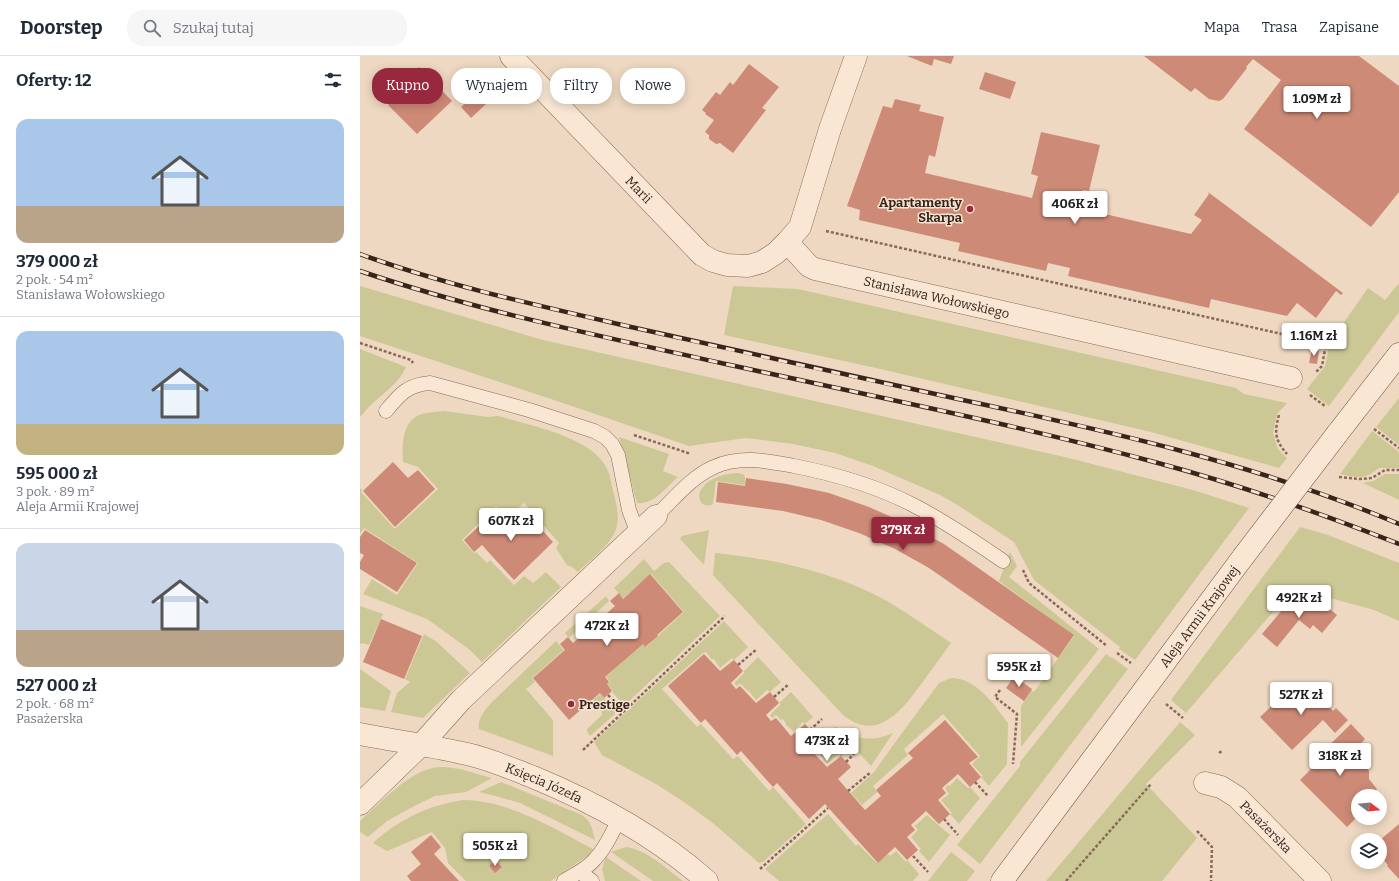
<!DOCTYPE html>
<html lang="pl">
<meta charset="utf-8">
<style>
body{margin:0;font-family:Bitter,serif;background:#f6f6f7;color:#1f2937;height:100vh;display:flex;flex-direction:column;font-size:15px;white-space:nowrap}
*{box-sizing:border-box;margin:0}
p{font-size:13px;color:#747a83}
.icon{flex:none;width:22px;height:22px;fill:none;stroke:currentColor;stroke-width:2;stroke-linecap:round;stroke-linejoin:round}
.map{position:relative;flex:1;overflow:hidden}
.panel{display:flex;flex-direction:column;background:#fff;width:360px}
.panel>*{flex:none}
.banner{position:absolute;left:12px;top:12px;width:380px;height:36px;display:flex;gap:8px}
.needle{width:26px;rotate:106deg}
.buttons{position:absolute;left:991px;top:733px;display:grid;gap:8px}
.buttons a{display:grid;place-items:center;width:36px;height:36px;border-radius:50%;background:#fff;box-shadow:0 2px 10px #0003;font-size:20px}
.price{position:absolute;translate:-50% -34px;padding:0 9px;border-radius:4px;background:#fff;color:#222;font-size:13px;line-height:26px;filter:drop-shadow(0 1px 2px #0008)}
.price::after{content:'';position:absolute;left:50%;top:24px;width:12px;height:9px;margin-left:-6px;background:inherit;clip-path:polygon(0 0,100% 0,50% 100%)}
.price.current{background:#98283e;color:#fff}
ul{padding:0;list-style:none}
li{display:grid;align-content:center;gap:8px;height:212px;padding:0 16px}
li+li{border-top:1px solid #e0e1e3}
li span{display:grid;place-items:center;height:124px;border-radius:12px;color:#555}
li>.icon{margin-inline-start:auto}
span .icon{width:72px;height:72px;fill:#fffc;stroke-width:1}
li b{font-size:17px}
h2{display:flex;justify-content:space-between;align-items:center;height:48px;padding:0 16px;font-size:17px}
.pill{padding:0 14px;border-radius:16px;background:#fff;box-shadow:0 2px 10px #0003;font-size:14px;line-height:36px}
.pill.current{background:#98283e;color:#fff}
header{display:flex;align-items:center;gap:24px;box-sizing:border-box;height:56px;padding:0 20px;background:#fff;border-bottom:1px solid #e0e1e3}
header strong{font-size:19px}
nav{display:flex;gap:22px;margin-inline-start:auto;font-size:14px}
.search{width:280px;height:36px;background:#f6f6f7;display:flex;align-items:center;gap:10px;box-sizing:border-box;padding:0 14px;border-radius:16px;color:#747a83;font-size:15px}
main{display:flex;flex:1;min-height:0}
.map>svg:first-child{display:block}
.green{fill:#ccc895}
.building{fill:#cd8a76}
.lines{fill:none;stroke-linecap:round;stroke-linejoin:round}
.lane-casing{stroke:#886958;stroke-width:15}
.street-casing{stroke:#886958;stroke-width:23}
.secondary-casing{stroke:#6a4a3c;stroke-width:23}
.path{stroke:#886958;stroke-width:2.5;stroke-dasharray:3 2;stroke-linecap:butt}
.lane{stroke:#f9e7d4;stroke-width:14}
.street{stroke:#f9e7d4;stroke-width:22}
.secondary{stroke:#f9e7d4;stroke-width:22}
.rail-casing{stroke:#37251d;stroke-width:4.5}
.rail{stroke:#f6e4d1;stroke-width:3;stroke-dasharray:9;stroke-linecap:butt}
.secondary-bridge-casing{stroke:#6a4a3c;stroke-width:23;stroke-linecap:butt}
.secondary-bridge{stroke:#f9e7d4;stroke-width:22}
.poi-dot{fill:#98283e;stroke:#f6e4d1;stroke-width:1.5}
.labels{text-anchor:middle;stroke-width:3;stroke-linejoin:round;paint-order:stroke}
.street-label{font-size:13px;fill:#37251d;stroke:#f6e4d1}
.poi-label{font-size:13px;font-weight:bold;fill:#37251d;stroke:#f6e4d1;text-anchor:end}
</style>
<header>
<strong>Doorstep</strong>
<div class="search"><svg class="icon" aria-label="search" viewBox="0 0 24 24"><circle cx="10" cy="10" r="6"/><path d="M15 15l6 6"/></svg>Szukaj tutaj</div>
<nav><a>Mapa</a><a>Trasa</a><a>Zapisane</a></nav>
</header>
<main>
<section class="panel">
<h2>Oferty: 12<svg class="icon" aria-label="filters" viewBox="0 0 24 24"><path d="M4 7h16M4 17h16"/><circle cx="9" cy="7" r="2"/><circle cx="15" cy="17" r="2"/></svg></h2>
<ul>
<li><span style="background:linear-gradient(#a9c7e8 70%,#b9a48a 0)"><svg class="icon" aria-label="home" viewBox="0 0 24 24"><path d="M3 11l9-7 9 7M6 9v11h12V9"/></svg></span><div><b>379 000 zł</b><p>2 pok. · 54 m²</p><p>Stanisława Wołowskiego</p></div></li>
<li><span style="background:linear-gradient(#a9c7e8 75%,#c2b280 0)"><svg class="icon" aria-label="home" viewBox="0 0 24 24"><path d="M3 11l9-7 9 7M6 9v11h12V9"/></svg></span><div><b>595 000 zł</b><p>3 pok. · 89 m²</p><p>Aleja Armii Krajowej</p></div></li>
<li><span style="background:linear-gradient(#c9d6e8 70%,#b9a48a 0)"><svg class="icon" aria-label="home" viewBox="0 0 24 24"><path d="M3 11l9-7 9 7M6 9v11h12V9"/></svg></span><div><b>527 000 zł</b><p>2 pok. · 68 m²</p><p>Pasażerska</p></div></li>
</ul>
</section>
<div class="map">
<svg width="1039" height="825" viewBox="0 0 1039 825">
<rect width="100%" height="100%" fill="#eed8c1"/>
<path class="green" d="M1039,227V256L969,350L947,333L965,310L970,286L1008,232L1025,244Z
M0,230L183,284L709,402L833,434L889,452L775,604L759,593L760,591L674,524L654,486L599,450L580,439L513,410L475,397L433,388L386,382L329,390L200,346L0,280Z
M373,230L438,233L876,332L884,338L927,347L917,358L913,377L918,393L927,402L919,412L791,376L516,312L364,279Z
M0,293L46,311C39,327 26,335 13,347C8,351 4,357 0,361Z
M1039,342V389L1016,371Z
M84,355L128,361L138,360C169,369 231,381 246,411C250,417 251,427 253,434C256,446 260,461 256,473C252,488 229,505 218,516L212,511L207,509L196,492L199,487L164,447L147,461L136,450L102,484L114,497L116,496L127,507L130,504L154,529L164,520L173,527L186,516L201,531L122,606L110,594L67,563L3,538L12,523L37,539L58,507L4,472L0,478V432L2,434L1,436L34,472H36L78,433L58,411L43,406C42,389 42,364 62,358C69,356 77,356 84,355Z
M1012,375L1039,396V412H1019C1005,424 998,422 980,418Z
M259,381L309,398L303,415L318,421C306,431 294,449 277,447Z
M377,417L383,418L385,421V429L356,425L353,448C342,454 335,441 342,432C350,421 365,418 377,417Z
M1025,418H1039V444L1003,427L1013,425Z
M940,471L968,479L1039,507V565L1014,554L944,535H931L826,657L811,644Z
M349,474L344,509L320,483L322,480Z
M650,496L657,510L649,521L739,593L661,691V650L671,634L674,636L714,580L639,525Z
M355,497C415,503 474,516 527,545C549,558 570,573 591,587C581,601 571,614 562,627C542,654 518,687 483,659L353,519Z
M284,503L294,515L304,507L309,506L360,560L266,648L262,647L252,636L253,635L247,628L250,626L246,621L282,588L286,591L324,556L291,518L263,542L254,532Z
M246,540L249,545L209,582L205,577Z
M0,550L23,558L9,589L3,587L0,588Z
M364,565L388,591L374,604L372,602L360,612L354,603L352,604L346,596L343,597L302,633L337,671L341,668L373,703L378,700L409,735L413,731L446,768L403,806L399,807L354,768L324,746L296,728L242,699L234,686Z
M64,578L77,586L110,617L63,662L31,656L37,637L50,626L45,623Z
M196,585L204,594L172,622L175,626L166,633L193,664V700L119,673C117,662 126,653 132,646Z
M746,598L752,602H753L768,613L620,808L597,789L660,710V706Z
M398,601L421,626L410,636L407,634L396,644L389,635H388L380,627L377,630L374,627L384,617V615Z
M0,613L31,635L25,655L0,651Z
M591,622C617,622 634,649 648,667L647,708L629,730L621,721L623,720L612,708L620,700L583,658L544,693L548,699L513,730L517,736L502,749L491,737L514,716L539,681L579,627Z
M431,636L453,661L445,668L443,666L433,675L426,669V668L423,663L421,664L416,659L412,662L410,659L421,648L419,647Z
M240,638L254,653L255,658L230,680L227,676V673L242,659V656L233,644Z
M820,666L835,679L786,728L837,782L802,825H686Z
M472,668C491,683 511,687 533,677L511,710Z
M463,671L486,696L481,700L479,698L467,708L464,704H465L452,691L448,694L446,691L456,681L455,679Z
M85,711L100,713L132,722L106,736L75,740L58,748L27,765L8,781L0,776V765C18,749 46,719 69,713C74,711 80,711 85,711Z
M597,722L608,732L610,731L620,742L599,768L590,758L592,757L581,744L589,738L585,732L588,729L590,730Z
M141,726L222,759C232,766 232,773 235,784L160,747L139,741L119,736Z
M104,744C150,745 193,772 233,793L230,798L191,825H106L88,807L85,792L72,776L27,795L13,787C39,763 69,749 104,744Z
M468,758L496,790L498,788L517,807L528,798L530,800L536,795L546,806L547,804L559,818L553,825H419L405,813Z
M567,759L590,779L569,806L559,795L561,793L551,781L558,774L554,769H556Z
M266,791C288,794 305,812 323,825H293L251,796Z
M591,796L615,815L607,825H568Z
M246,801L281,825H245L242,813Z"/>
<path class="building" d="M547,0H594L591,8L574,3L572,10Z
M784,0H999L1039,30V136L1011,171L884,73L921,24L893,3L886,11L887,12L863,43L859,45L849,43L835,32L831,36Z
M389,8L419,31L402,52L406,54L373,97L360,87L356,88L349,83V79L345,76L354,64L345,58L346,57L342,54L356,36L360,39L370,26L373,29Z
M59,11L92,45L57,78L28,49L42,36L38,31Z
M625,16L656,26L650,43L619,33Z
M129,25L139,36L111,62L101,51Z
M535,43L561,49L559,55L584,61L575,101L569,99L565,117L672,142L678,120L671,118L681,76L740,89L729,135L723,134L719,152L831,178L842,164L834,159L849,138L848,136L983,237L981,239L976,235L956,262L937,247L927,260L851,243L849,252L708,220L710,212L688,207L686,215L598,195L600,187L499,164L500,154L487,150L523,50L532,52Z
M952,293L959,295L957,308L949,307Z
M33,406L48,422L58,414L75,433L35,471L3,435Z
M386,422L427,428L469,437L509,451L547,468L584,488L714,579L698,602L569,512L535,493L499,477L461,464L423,455L356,446L358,426L385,430Z
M162,452L193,486L154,524L122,489L114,496L104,484L130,460L141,471Z
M5,474L57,507L37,536L0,513V506L4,499L0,497V481Z
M290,518L323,556L297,579L298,580L285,591L283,588L245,621L249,626L247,628L252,635L244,642L240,637L209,664L173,622L205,594L200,588L208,581L213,587L255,550L250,545L259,537L263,543Z
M933,541L952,542L965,552L966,550L977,559L962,577L953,569L950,573L939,564L917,591L902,578Z
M21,563L62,580L44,623L3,606Z
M344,598L360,615L374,604L383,615L371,627L376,633L380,630L396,647L410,636L419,647L406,659L411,665L416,662L431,680L445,668L455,679L443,691L448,697L451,694L467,711L481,700L491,711L478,723L505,754L521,740L516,734L553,702L548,697L585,664L618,701L609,707L621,721L610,731L598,718L582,732L586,737L578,744L590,758L579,768L566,755L551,769L555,774L547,781L558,794L547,804L535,791L518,807L465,748L449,763L417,727L413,731L381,695L377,699L345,663L341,667L308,630Z
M654,620L672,633L664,645L646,632Z
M932,630L939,638L949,630L973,655L976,652L988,664L975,677L963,664L932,694L900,661Z
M991,668L1005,683L991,698L998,706L995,709H1004L1009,715V723L1017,733L1010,740H998V760L987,771L940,724L955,709L952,706Z
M1039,768V823L1027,810L1028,809L1020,800V784Z
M71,779L81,791L74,798L99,825H51L47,820L61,808L51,796Z
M135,804L142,811L135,817L129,810Z"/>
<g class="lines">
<defs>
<path id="lane" d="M26,355C40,338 47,329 70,327L169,354L234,375L245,381L252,388L258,399L269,454L278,478
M296,460C314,443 331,421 354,411C380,399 407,405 434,410C475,418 517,430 555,450C586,466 614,485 643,505
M220,816L232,825
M204,825C215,818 227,813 235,803C246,792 252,776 260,762"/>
<g id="street">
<path id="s1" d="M151,0L342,199L353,205L367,209L388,210L402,206L416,197L427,186L440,171L470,73L496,0"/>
<path id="s2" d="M427,186L449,210L455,213L931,322"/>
<path id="s3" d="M0,678C36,685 72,690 107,698C130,703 152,713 173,721C236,747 296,780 347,825"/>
<path id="s4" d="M845,727L861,731L877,741L960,825"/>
<path d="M0,748L61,689L101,644L296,460"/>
</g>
<g id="secondary">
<path d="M977,378L1039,298"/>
<path id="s5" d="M642,825L883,501"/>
</g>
</defs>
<use href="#lane" class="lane-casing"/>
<use href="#street" class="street-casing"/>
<use href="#secondary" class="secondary-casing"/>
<path class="path" d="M466,175L966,288L962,310L956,316
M0,287L51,304L53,307
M950,339L965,350
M919,359C914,377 915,384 927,398
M1014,373L1039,392
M274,379L328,397L329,399
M979,421L1000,423L1012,422L1025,414H1039
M663,514L669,527L747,590
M757,597L771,607
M378,609L397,593
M640,634L635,641L657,658L653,708
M248,639L263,655
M414,641L429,628
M806,648L823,662
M450,674L462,663
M223,694L365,560
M859,697L863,694
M486,706L494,698
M615,726L628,740
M488,735L511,716
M584,763L598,779
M837,775L852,791L851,825
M553,800L568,816
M400,813L468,752
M706,825L791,728"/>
<use href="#lane" class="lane"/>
<use href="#street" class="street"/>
<use href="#secondary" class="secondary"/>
<defs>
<path id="rail" d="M0,198C88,230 180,250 271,271C380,296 489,320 598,343C748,375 897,408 1039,468
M0,215C118,255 240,280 361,307C507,339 654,368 798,407C880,429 960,457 1039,488"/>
</defs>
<use href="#rail" class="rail-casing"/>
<use href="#rail" class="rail"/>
<defs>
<path id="secondary-bridge" d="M883,501L977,378"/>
</defs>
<use href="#secondary-bridge" class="secondary-bridge-casing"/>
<use href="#secondary-bridge" class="secondary-bridge"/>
</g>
<g class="poi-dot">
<circle cx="610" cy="153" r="4"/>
<circle cx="211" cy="648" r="4"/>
</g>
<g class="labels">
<g class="street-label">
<text dy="5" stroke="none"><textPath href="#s1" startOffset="185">Marii</textPath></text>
<text dy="5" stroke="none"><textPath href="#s2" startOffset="164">Stanisława Wołowskiego</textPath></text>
<text dy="5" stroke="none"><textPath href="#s5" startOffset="330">Aleja Armii Krajowej</textPath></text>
<text dy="5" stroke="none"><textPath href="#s3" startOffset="191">Księcia Józefa</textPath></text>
<text dy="5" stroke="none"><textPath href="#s4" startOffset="77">Pasażerska</textPath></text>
</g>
<g class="poi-label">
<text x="602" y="151">Apartamenty<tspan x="602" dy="15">Skarpa</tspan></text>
<text x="219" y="653" text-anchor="start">Prestige</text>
</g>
</g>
</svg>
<div class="buttons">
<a><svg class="needle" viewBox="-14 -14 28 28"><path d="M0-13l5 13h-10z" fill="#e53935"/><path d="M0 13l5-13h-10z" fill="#747a83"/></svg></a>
<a><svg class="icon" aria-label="layers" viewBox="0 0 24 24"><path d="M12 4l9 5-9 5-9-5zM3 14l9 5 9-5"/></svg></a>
</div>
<b class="price" style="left:957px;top:64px">1.09M zł</b>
<b class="price" style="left:715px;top:169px">406K zł</b>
<b class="price" style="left:954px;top:301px">1.16M zł</b>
<b class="price" style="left:151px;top:486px">607K zł</b>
<b class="price current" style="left:543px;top:495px">379K zł</b>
<b class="price" style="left:939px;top:563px">492K zł</b>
<b class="price" style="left:247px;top:591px">472K zł</b>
<b class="price" style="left:659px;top:632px">595K zł</b>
<b class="price" style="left:941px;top:660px">527K zł</b>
<b class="price" style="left:467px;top:706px">473K zł</b>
<b class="price" style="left:980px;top:721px">318K zł</b>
<b class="price" style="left:135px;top:811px">505K zł</b>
<div class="banner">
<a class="pill current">Kupno</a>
<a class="pill">Wynajem</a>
<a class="pill">Filtry</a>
<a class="pill">Nowe</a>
</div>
</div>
</main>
